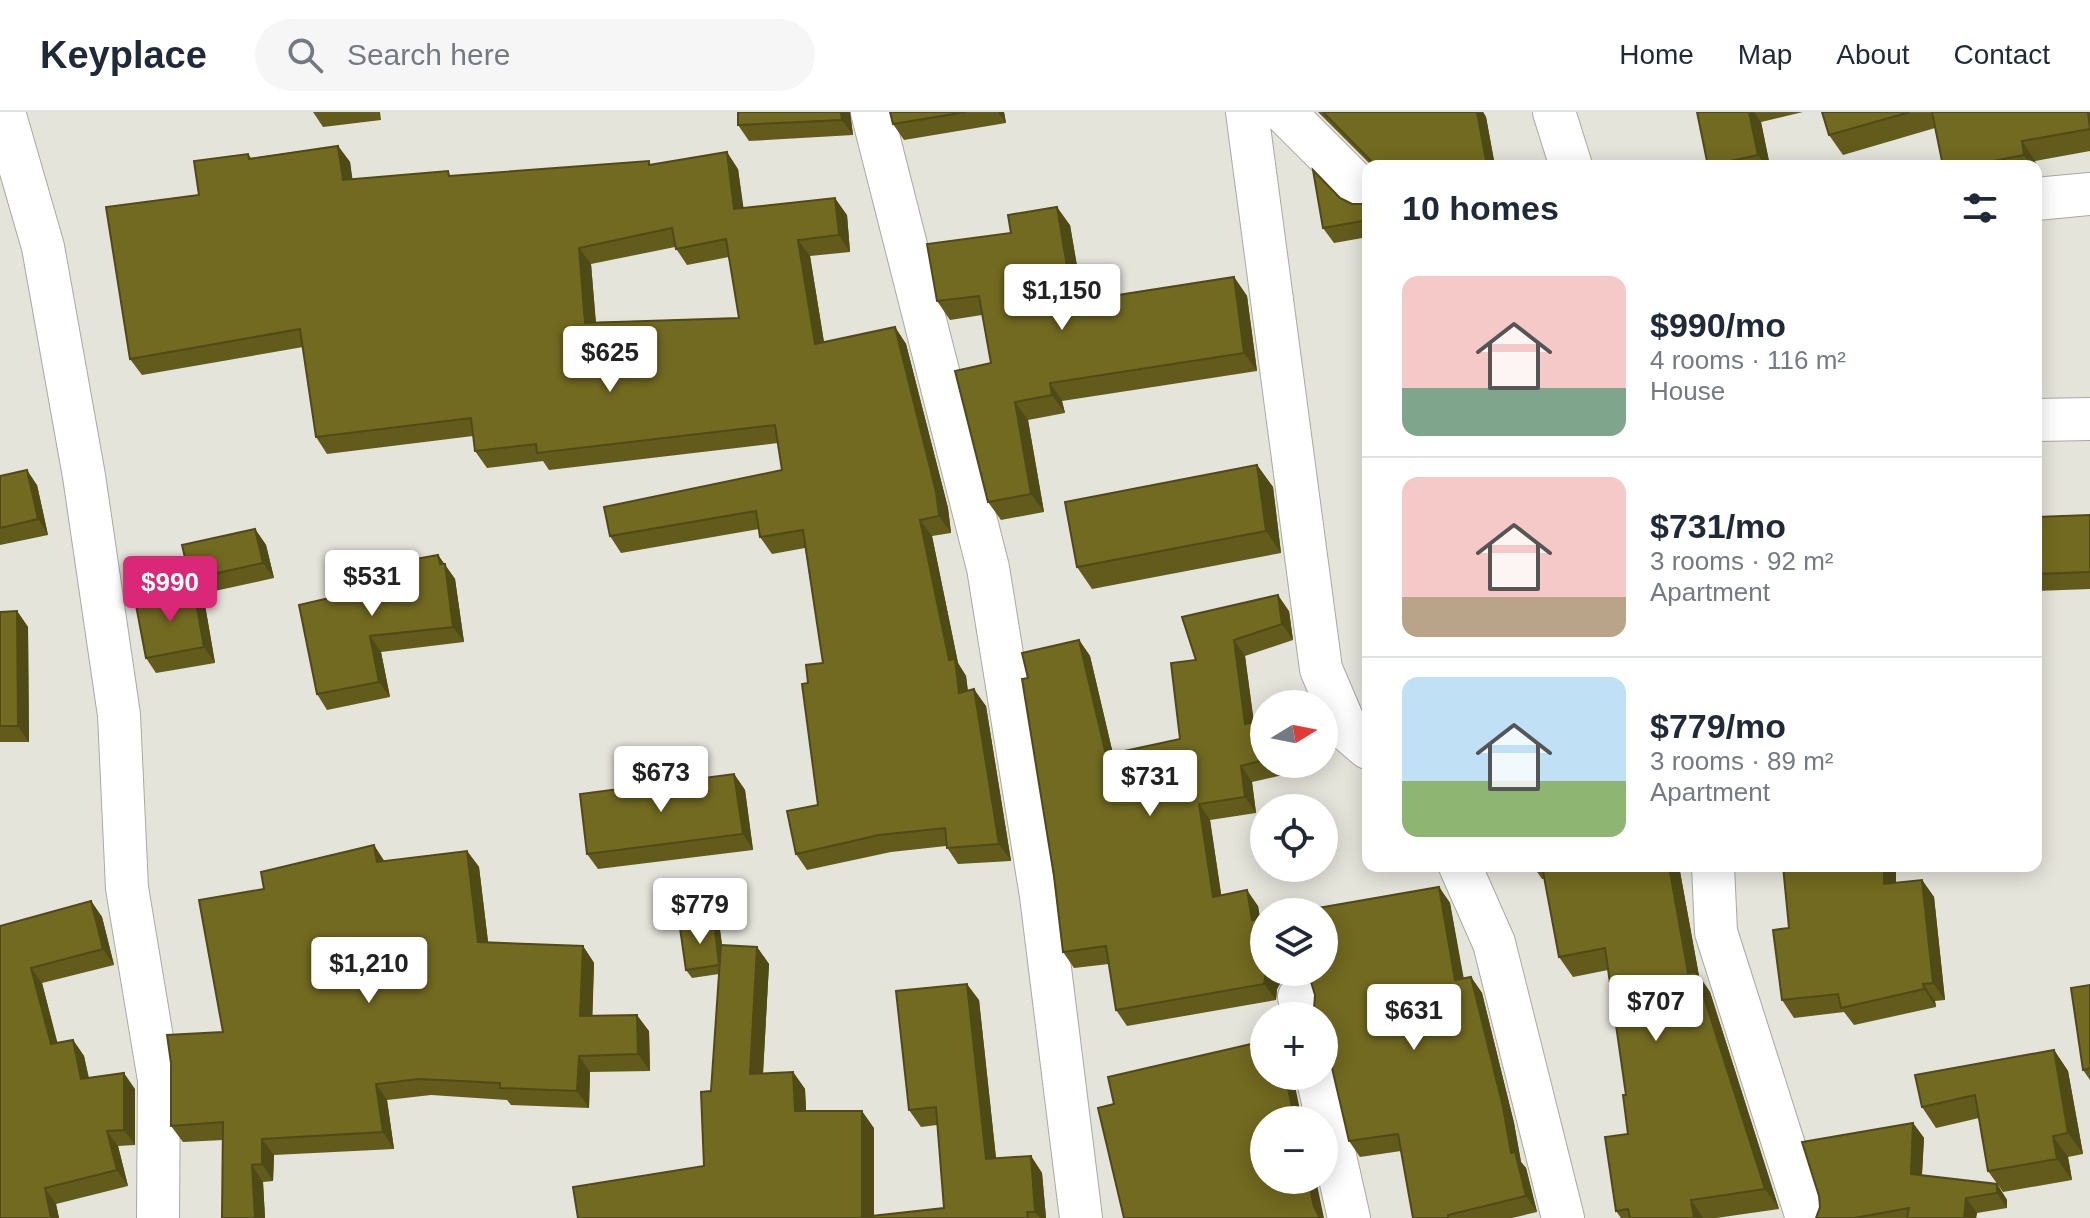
<!DOCTYPE html>
<meta charset="utf-8">
<style>
body{margin:0;font-family:Helvetica,sans-serif;background:#f6f6f7;color:#1f2937;height:100vh;display:flex;flex-direction:column;font-size:30px;white-space:nowrap}
*{box-sizing:border-box;margin:0}
p{font-size:26px;color:#747a83}
.icon{flex:none;width:44px;height:44px;fill:none;stroke:currentColor;stroke-width:2;stroke-linecap:round;stroke-linejoin:round}
.map{position:relative;flex:1;overflow:hidden}
.details{position:absolute;left:1362px;top:48px;width:680px;height:712px;display:flex;flex-direction:column;background:#fff;border-radius:16px;box-shadow:0 4px 20px #0003}
.details>*{flex:none}
.needle{width:52px;rotate:80deg}
.tools{position:absolute;left:1250px;top:578px;display:grid;gap:16px}
.tools a{display:grid;place-items:center;width:88px;height:88px;border-radius:50%;background:#fff;box-shadow:0 4px 20px #0003;font-size:40px}
.price{position:absolute;translate:-50% -68px;padding:0 18px;border-radius:8px;background:#fff;color:#222;font-size:26px;line-height:52px;filter:drop-shadow(0 2px 4px #0008)}
.price::after{content:'';position:absolute;left:50%;top:48px;width:24px;height:18px;margin-left:-12px;background:inherit;clip-path:polygon(0 0,100% 0,50% 100%)}
.price.current{background:#db2777;color:#fff}
ul{padding:0;list-style:none}
li{display:flex;align-items:center;gap:24px;height:200px;padding:0 40px}
li+li{border-top:2px solid #e0e1e3}
li span{display:grid;place-items:center;flex:none;width:224px;height:160px;border-radius:16px;color:#555}
li>.icon{margin-inline-start:auto}
span .icon{width:96px;height:96px;fill:#fffc;stroke-width:1}
li b{font-size:34px}
h2{display:flex;justify-content:space-between;align-items:center;height:96px;padding:0 40px;font-size:34px}
header{display:flex;align-items:center;gap:48px;box-sizing:border-box;height:112px;padding:0 40px;background:#fff;border-bottom:2px solid #e0e1e3}
header strong{font-size:38px}
nav{display:flex;gap:44px;margin-inline-start:auto;font-size:28px}
.search{width:560px;height:72px;background:#f6f6f7;display:flex;align-items:center;gap:20px;box-sizing:border-box;padding:0 28px;border-radius:44px;color:#747a83;font-size:30px}
.map>svg:first-child{display:block}
.lines{fill:none;stroke-linecap:round;stroke-linejoin:round}
.minor-casing{stroke:#aaa9a1;stroke-width:44}
.minor{stroke:#fff;stroke-width:42}
.wall{fill:#625b1c;fill-rule:evenodd}
.shaded-wall{fill:#504a16}
.building{fill:#726a20;stroke:#504a16;stroke-width:2;fill-rule:evenodd}
</style>
<header>
<strong>Keyplace</strong>
<div class="search"><svg class="icon" aria-label="search" viewBox="0 0 24 24"><circle cx="10" cy="10" r="6"/><path d="M15 15l6 6"/></svg>Search here</div>
<nav><a>Home</a><a>Map</a><a>About</a><a>Contact</a></nav>
</header>
<div class="map">
<svg width="2090" height="1106" viewBox="0 0 2090 1106">
<rect width="100%" height="100%" fill="#e4e4db"/>
<g class="lines">
<defs>
<path id="minor" d="M4,0L43,135L84,364L119,603L127,776L159,968L158,1106
M872,0L988,456L1041,784L1081,1106
M1247,0L1321,557L1347,618L1368,636
M1284,0L1368,84
M1554,0L1571,54
M2036,87L2090,82
M2036,308L2090,307
M1460,754L1494,831L1563,1106
M1713,754L1716,820L1807,1106
M1299,885L1303,904
M1317,964L1349,1106"/>
</defs>
<use href="#minor" class="minor-casing"/>
<use href="#minor" class="minor"/>
</g>
<path class="wall" d="M313,0H380L381,8L323,15Z
M850,0L853,23L749,29L738,13Z
M890,0H1004L1006,11L904,28L893,12Z
M1318,0H1483L1486,5L1495,54H1372Z
M1697,0H1803L1761,10L1770,54H1708Z
M1822,0H2090V39L2035,49L2038,62L2036,63V54H1943L1935,16L1843,43L1829,23Z
M338,34L350,50L352,67L452,64L651,52L738,57L743,96L847,103L850,140L810,144L824,230L895,215L906,232L948,396L951,421L932,424L958,551L966,564L968,579L986,594L1011,749L958,752L946,734L891,740L807,758L796,742L818,693L808,571L823,551L805,436L772,442L760,425L759,417L621,441L610,424L782,358L778,331L549,358L543,349L487,356L475,339L473,324L327,342L316,325L303,235L142,263L130,247L248,42L251,46ZM675,135L687,153L729,145L739,206L596,210L591,152Z
M1340,86L1352,92H1364L1368,89V125L1334,131L1323,116Z
M1070,113L1083,188L1234,165L1247,184L1257,259L1062,289L1065,301L1028,308L1044,400L1001,408L988,390L991,251L982,203L950,208L937,189Z
M1257,353L1273,375L1281,441L1092,477L1077,455Z
M0,364L37,373L48,423L0,433Z
M2090,403V477L2036,479V405Z
M255,417L266,433L274,466L201,482L190,467Z
M438,443L455,467L464,530L381,540L390,585L327,598L317,582L338,484Z
M205,493L215,551L156,561L146,546Z
M17,499L28,515L29,630H0V500Z
M1289,499L1293,528L1245,544L1254,610L1263,608L1264,610V652H1280L1283,663L1252,670L1256,701L1210,708L1221,783L1258,794L1260,806L1264,860H1324L1439,775L1450,791L1463,866L1471,865L1482,881L1514,1011L1521,1050L1526,1056L1537,1100L1512,1106H1413L1401,1039L1360,1045L1349,1029L1330,945L1324,941V904L1309,864L1307,863L1295,861L1282,868L1277,877L1276,888L1127,914L1116,898L1109,852L1074,856L1063,840L1028,566L1079,528L1090,544L1113,642L1180,627L1196,548Z
M734,662L745,678L753,738L598,757L587,742Z
M467,739L479,755L488,830L583,834L594,851L592,904L649,919L650,959L590,960L589,996L511,993L507,988L431,983L387,988L394,1037L274,1043L273,1069L263,1070L265,1106H222L223,1028L183,1030L171,1014L223,920L264,777L385,749Z
M1533,754H1679L1699,864L1710,880L1779,1097L1716,1106H1621L1616,1099L1628,1022L1626,983L1608,858L1573,865L1559,845L1544,767H1542Z
M1922,768L1934,785L1945,888L1935,889L1936,895L1854,913L1844,900L1794,906L1782,888L1896,771Z
M91,789L102,805L114,853L42,871L57,931L73,928L84,944L89,966L135,977V1033L118,1034L128,1074L56,1092L59,1106H0V814Z
M714,810L720,818L722,833L757,835L769,852L763,962L793,960L805,977L806,999L874,1016V1104L944,1096L937,1013L921,1015L909,998L979,888L996,1047L1031,1044L1042,1061L1046,1106H578L704,1054L711,979L719,862L692,866L686,858Z
M2090,873V968L2083,958Z
M2054,938L2068,959L2083,1042L2068,1045L2072,1068L2003,1080L1988,1059L1979,1006L1936,1016L1922,995Z
M1913,1011L1924,1026L1922,1063L1997,1072L2007,1088V1096L1977,1101L1976,1106H1816Z"/>
<path class="shaded-wall" d="M841,0H850L853,23L842,8Z
M998,0H1004L1006,11Z
M1477,0H1483L1486,5L1495,54H1487Z
M1749,0H1754L1761,10L1770,54H1766L1758,43Z
M2022,29L2035,49L2038,62L2036,59V54H2032L2024,43Z
M338,34L350,50L355,84L343,68Z
M727,40L738,57L746,113L734,97Z
M835,86L847,103L850,140L839,123Z
M1057,95L1070,113L1086,208L1073,190Z
M798,128L810,144L827,249L815,232Z
M579,136L591,152L597,227L585,211Z
M1234,165L1247,184L1257,259L1244,241Z
M895,215L906,232L948,396L951,421L939,404Z
M1050,271L1062,289L1065,301L1052,283Z
M1015,290L1028,308L1044,400L1031,382Z
M1257,353L1273,375L1281,441L1266,419Z
M27,358L37,373L48,423L38,407Z
M920,408L932,424L958,551L966,564L970,598L959,581L949,548Z
M255,417L266,433L274,466L263,451Z
M438,443L455,467L464,530L453,515Z
M194,478L205,493L215,551L204,535Z
M1278,483L1289,499L1293,528L1282,512Z
M17,499L28,515L29,630L18,614Z
M370,524L381,540L390,585L379,570Z
M1079,528L1090,544L1117,659L1106,643Z
M1234,528L1245,544L1256,628L1245,612Z
M974,577L986,594L1011,749L999,732Z
M1275,652H1280L1283,663Z
M1241,654L1252,670L1256,701L1245,685Z
M734,662L745,678L753,738L743,722Z
M1199,692L1210,708L1224,801L1213,785Z
M374,733L385,750H377Z
M467,739L479,755L490,846L478,830Z
M1669,754H1679L1699,864L1710,880L1779,1097L1765,1077L1688,861Z
M1884,754H1896V790L1884,772Z
M1922,768L1934,785L1945,888L1933,871Z
M1439,775L1450,791L1467,884L1455,868Z
M1247,778L1258,794L1263,824L1252,808Z
M91,789L102,805L114,853L103,837Z
M714,810L720,818L726,861L720,853Z
M583,834L594,851L592,921L580,904Z
M757,835L769,852L762,979L750,962Z
M31,856L42,871L62,948L51,932Z
M1266,860H1277L1282,868L1277,877L1276,888L1264,872Z
M1471,865L1482,881L1514,1011L1521,1050L1526,1056L1537,1100L1526,1084L1511,1041Z
M967,872L979,888L998,1064L986,1047Z
M1923,872L1935,889L1936,895L1924,877Z
M637,903L649,919L650,959L638,942Z
M73,928L84,944L92,983L81,967Z
M2054,938L2068,959L2083,1042L2068,1021Z
M579,944L590,960L589,996L577,979Z
M793,960L805,977L807,1016L795,999Z
M124,961L135,977V1033L124,1018Z
M1285,964H1294V969L1302,1008H1295Z
M376,972L387,988L394,1037L383,1020Z
M862,999L874,1016V1106L862,1105Z
M1913,1011L1924,1026L1921,1077L1911,1062Z
M107,1019L118,1034L128,1074L117,1058Z
M2053,1024L2068,1045L2072,1068L2057,1047Z
M262,1027L274,1043L273,1069L262,1052Z
M1031,1044L1042,1061L1046,1106H1040L1035,1100Z
M252,1053L263,1070L265,1106H255Z
M1308,1068H1316L1324,1106H1320L1314,1095Z
M1997,1072L2007,1088V1096L1997,1081Z
M45,1076L56,1092L59,1106H51Z
M1966,1086L1977,1101L1976,1106H1964Z
M1691,1088L1703,1106H1694Z"/>
<path class="building" d="M738,0H841L842,8L738,13Z
M890,0H966L893,12Z
M1323,0H1477L1487,54H1376Z
M1697,0H1749L1758,43L1708,54Z
M1822,0H1910L1829,23Z
M1932,0H2088L2090,17L2022,29L2024,43L1968,54H1943Z
M338,34L343,68L448,59L449,64L649,49V53L727,40L734,97L835,86L839,123L798,128L815,232L895,215L936,380L939,404L920,408L949,548L955,547L959,581L974,577L999,732L947,736L945,716L879,723L796,742L787,699L818,693L802,572L808,571L806,553L823,551L803,418L760,425L756,399L610,424L604,395L782,358L775,313L537,341L536,332L475,339L471,306L316,325L300,217L130,247L106,95L199,83L194,49L248,42L249,47ZM672,116L676,137L726,127L739,206L585,211L579,136Z
M1313,58L1340,86L1352,92H1364L1368,89V108L1323,116Z
M1057,95L1073,190L1234,165L1244,241L1050,271L1052,283L1015,290L1031,382L988,390L955,259L991,251L979,184L937,189L927,132L1011,121L1008,103Z
M1257,353L1266,419L1077,455L1065,390Z
M27,358L38,407L0,416V364Z
M2090,403V460L2036,462V405Z
M255,417L263,451L190,467L182,433Z
M438,443L440,452H445L453,515L370,524L379,570L317,582L299,493L338,484L334,462Z
M194,478L204,535L146,546L135,488Z
M1278,483L1282,512L1234,528L1245,612L1263,608L1264,614V648L1241,654L1245,685L1199,692L1213,785L1247,778L1252,808L1264,806V860H1266L1264,872L1116,898L1106,834L1063,840L1054,764L1022,567L1028,566L1022,541L1079,528L1106,643L1180,627L1171,551L1196,548L1182,505Z
M17,499L18,614H0V500Z
M734,662L743,722L587,742L580,682Z
M374,733L377,750L467,739L478,830L583,834L580,904L637,903L638,942L579,944L577,979L500,976V971L419,967L376,972L383,1020L262,1027V1052L252,1053L255,1106H222L223,1010L171,1014V951L167,923L223,920L199,788L264,777L261,760Z
M1542,754H1669L1688,861L1696,860L1765,1077L1691,1088L1694,1106H1630L1628,1097L1616,1099L1605,1025L1628,1022L1623,983H1626L1605,836L1559,845Z
M1783,754H1884V772L1922,768L1933,871L1923,872L1924,877L1841,896L1838,882L1782,888L1773,818L1789,816Z
M1439,775L1455,868L1471,865L1503,995L1511,1041L1515,1040L1526,1084L1448,1103V1106H1413L1398,1022L1349,1029L1329,943L1324,933V904H1315L1314,897L1315,883L1308,860H1324V800H1295Z
M91,789L103,837L31,856L51,932L73,928L81,967L124,961V1018L107,1019L117,1058L45,1076L51,1106H0V814Z
M714,810L719,853L686,858L680,816Z
M721,833L757,835L750,962L793,960L795,999H862V1105L944,1096L936,995L909,998L896,879L967,872L986,1047L1031,1044L1035,1100H1027L1028,1106H578L573,1075L704,1054L701,980L711,979Z
M2090,873V956L2083,958L2071,876Z
M1264,929V964H1285L1295,1008H1264V1068H1308L1314,1095L1320,1106H1124L1098,996L1114,992L1108,965Z
M2054,938L2068,1021L2053,1024L2057,1047L1988,1059L1975,983L1922,995L1915,963Z
M1913,1011L1911,1062L1997,1072V1081L1966,1086L1964,1106H1907L1909,1096L1854,1106H1816L1820,1095L1819,1084L1802,1030Z"/>
</svg>
<div class="tools">
<a><svg class="needle" viewBox="-14 -14 28 28"><path d="M0-13l5 13h-10z" fill="#e53935"/><path d="M0 13l5-13h-10z" fill="#747a83"/></svg></a>
<a><svg class="icon" aria-label="locate" viewBox="0 0 24 24"><circle cx="12" cy="12" r="6"/><path d="M12 2v4M12 18v4M2 12h4M18 12h4"/></svg></a>
<a><svg class="icon" aria-label="layers" viewBox="0 0 24 24"><path d="M12 4l9 5-9 5-9-5zM3 14l9 5 9-5"/></svg></a>
<a>+</a>
<a>−</a>
</div>
<b class="price" style="left:1062px;top:220px">$1,150</b>
<b class="price" style="left:610px;top:282px">$625</b>
<b class="price" style="left:372px;top:506px">$531</b>
<b class="price current" style="left:170px;top:512px">$990</b>
<b class="price" style="left:661px;top:702px">$673</b>
<b class="price" style="left:1150px;top:706px">$731</b>
<b class="price" style="left:700px;top:834px">$779</b>
<b class="price" style="left:369px;top:893px">$1,210</b>
<b class="price" style="left:1656px;top:931px">$707</b>
<b class="price" style="left:1414px;top:940px">$631</b>
<section class="details">
<h2>10 homes<svg class="icon" aria-label="filters" viewBox="0 0 24 24"><path d="M4 7h16M4 17h16"/><circle cx="9" cy="7" r="2"/><circle cx="15" cy="17" r="2"/></svg></h2>
<ul>
<li><span style="background:linear-gradient(#f6c9c9 70%,#7fa58c 0)"><svg class="icon" aria-label="home" viewBox="0 0 24 24"><path d="M3 11l9-7 9 7M6 9v11h12V9"/></svg></span><div><b>$990/mo</b><p>4 rooms · 116 m²</p><p>House</p></div></li>
<li><span style="background:linear-gradient(#f6c9c9 75%,#b9a48a 0)"><svg class="icon" aria-label="home" viewBox="0 0 24 24"><path d="M3 11l9-7 9 7M6 9v11h12V9"/></svg></span><div><b>$731/mo</b><p>3 rooms · 92 m²</p><p>Apartment</p></div></li>
<li><span style="background:linear-gradient(#bfe0f5 65%,#8fb573 0)"><svg class="icon" aria-label="home" viewBox="0 0 24 24"><path d="M3 11l9-7 9 7M6 9v11h12V9"/></svg></span><div><b>$779/mo</b><p>3 rooms · 89 m²</p><p>Apartment</p></div></li>
</ul>
</section>
</div>
